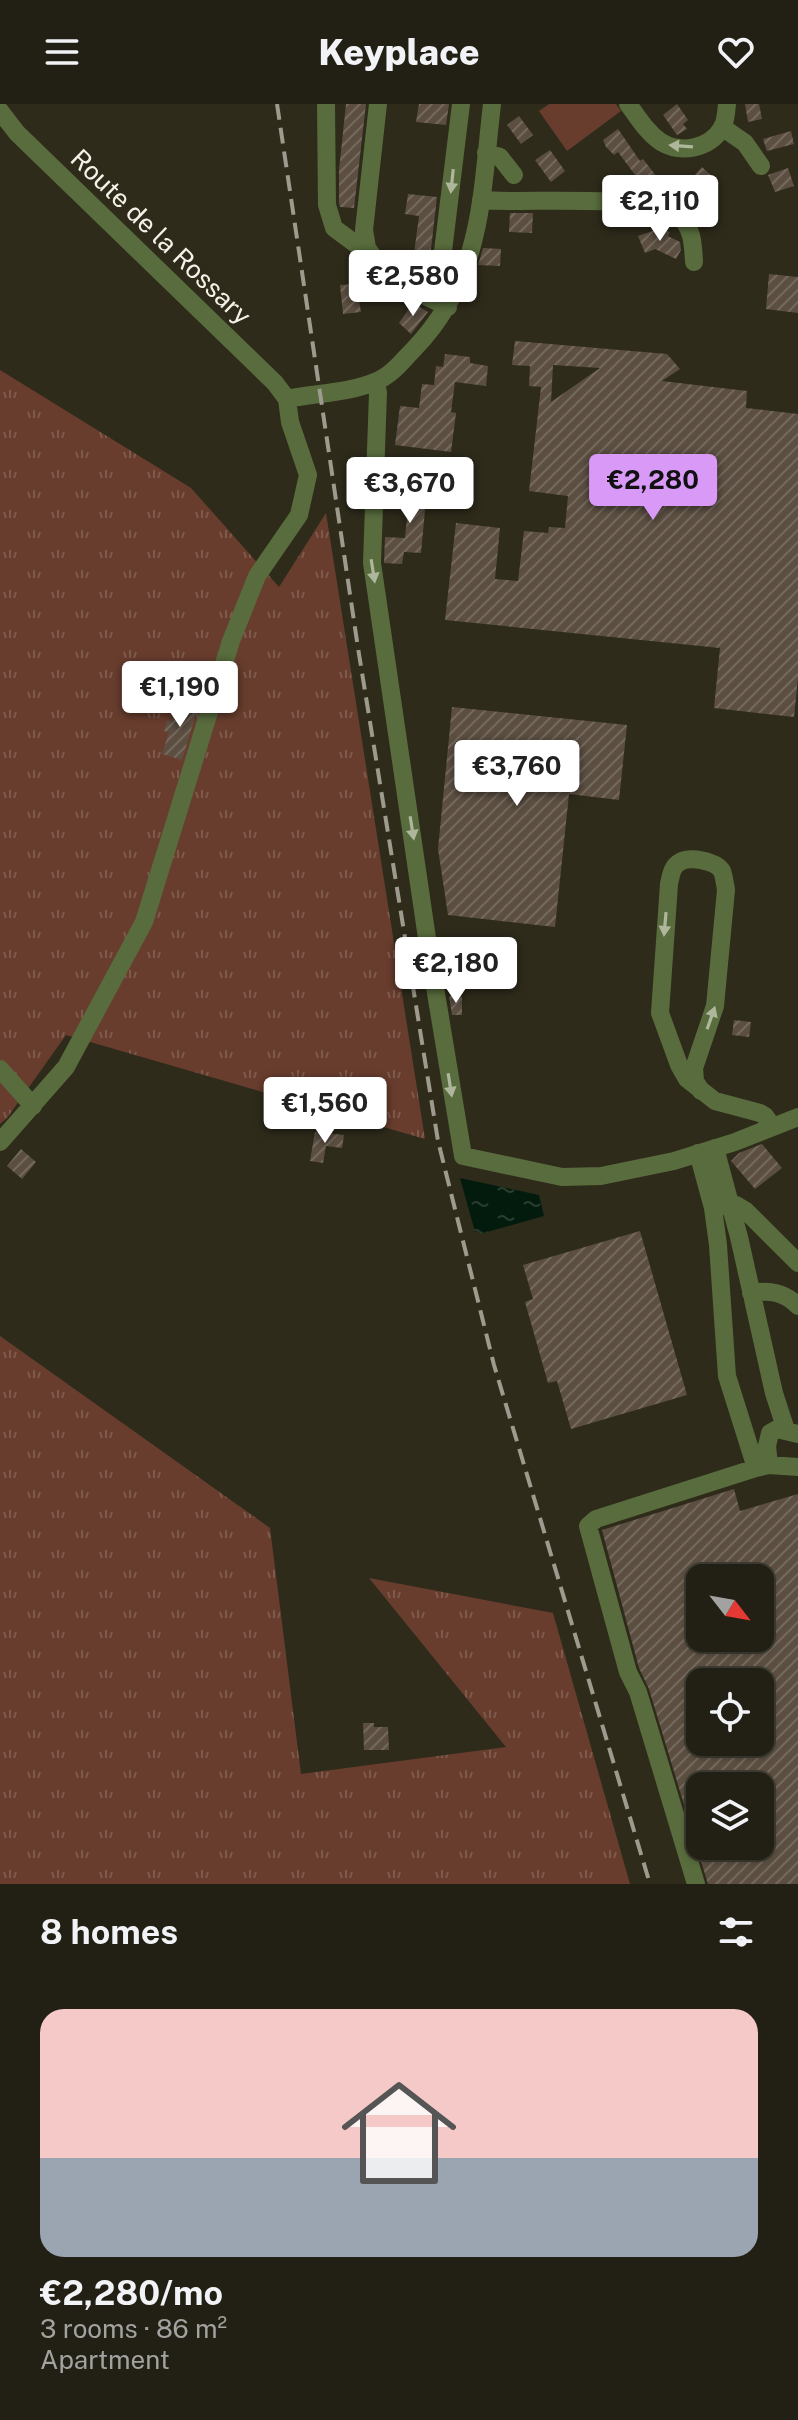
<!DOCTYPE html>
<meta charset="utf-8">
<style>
body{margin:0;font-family:"Public Sans",sans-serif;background:#2e2d22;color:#f1f3f6;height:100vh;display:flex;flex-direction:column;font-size:30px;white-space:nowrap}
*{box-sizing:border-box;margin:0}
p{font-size:26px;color:#a2a3a0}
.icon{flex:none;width:44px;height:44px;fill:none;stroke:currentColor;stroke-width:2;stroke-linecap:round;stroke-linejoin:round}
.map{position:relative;height:1780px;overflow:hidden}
.sheet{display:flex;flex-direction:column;background:#222014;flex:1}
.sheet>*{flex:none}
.needle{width:52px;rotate:121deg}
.buttons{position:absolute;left:686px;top:1460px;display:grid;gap:16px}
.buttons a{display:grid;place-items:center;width:88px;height:88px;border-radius:16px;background:#222014;box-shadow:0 2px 6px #0004,0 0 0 2px #3f3e34;font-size:40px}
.price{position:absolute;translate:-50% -68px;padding:0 18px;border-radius:8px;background:#fff;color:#222;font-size:26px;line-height:52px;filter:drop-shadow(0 2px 4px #0008)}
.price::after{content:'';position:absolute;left:50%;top:48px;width:24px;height:18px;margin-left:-12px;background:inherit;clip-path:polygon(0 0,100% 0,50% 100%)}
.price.selected{background:#d99af7;color:#111}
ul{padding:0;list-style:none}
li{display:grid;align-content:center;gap:16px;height:424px;padding:0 40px}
li span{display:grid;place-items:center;height:248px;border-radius:24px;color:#555}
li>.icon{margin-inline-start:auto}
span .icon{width:144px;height:144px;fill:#fffc;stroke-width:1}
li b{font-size:34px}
h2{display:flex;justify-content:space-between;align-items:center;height:96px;padding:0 40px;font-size:34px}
header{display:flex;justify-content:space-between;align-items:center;height:104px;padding:0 40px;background:#222014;font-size:36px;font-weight:800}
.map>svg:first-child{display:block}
.grass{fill:url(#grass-tufts)}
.park{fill:#683d2e}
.water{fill:url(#water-ripples)}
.building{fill:url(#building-hatch);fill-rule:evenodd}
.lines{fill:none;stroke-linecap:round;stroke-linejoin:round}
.minor{stroke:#586c3d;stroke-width:18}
.rail{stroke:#9e9b8e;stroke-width:4;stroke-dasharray:16 8;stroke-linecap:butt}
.oneway{fill:#aeb69c}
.labels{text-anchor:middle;stroke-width:6;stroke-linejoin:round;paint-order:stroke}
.street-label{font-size:26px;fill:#f5f3e9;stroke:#2e2b1b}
</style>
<header><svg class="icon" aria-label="menu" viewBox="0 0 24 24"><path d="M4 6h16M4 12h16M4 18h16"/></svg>Keyplace<svg class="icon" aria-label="heart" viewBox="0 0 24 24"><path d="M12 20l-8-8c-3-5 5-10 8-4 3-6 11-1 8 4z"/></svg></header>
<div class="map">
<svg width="798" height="1780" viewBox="0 0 798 1780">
<defs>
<pattern id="grass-tufts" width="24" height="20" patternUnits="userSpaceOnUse" patternTransform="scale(2)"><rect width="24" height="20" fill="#683d2e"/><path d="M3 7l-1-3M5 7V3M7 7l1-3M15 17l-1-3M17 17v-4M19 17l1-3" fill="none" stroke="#7e5a4c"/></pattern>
<pattern id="water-ripples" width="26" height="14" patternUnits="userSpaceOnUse" patternTransform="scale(2)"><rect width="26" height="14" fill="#031b0d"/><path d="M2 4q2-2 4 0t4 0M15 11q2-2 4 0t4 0" fill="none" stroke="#283d30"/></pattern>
<pattern id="building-hatch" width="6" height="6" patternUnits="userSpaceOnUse" patternTransform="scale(2)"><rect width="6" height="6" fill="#5c4f42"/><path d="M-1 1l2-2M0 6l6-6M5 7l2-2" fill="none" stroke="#74695d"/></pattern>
</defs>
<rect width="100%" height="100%" fill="#2e2b1b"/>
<path class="grass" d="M0,266L191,384L279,483L326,409L425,1035L66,931L7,1014L0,1020Z
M0,1232L270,1424L301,1670L506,1643L369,1474L553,1509L630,1780H0Z"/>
<path class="park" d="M549,0H616L621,7L567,47L539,7Z"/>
<path class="water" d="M460,1074L539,1091L544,1112L480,1130L479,1127L475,1128Z"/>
<path class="building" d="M346,0H366L354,104L340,103L339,99V66Z
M419,0H449L446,21L416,18Z
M677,0L688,16L683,20L687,25L677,31L663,11Z
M745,0H759L762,15L748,18Z
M519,12L533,31L521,40L507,21Z
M618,25L640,57L643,55L657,73L644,83L618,48L614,51L606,43L603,36Z
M791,27L794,40L767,47L763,35Z
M550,46L565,67L551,78L535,56Z
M702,63L719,79L709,90L692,74Z
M788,64L794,82L775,88L768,71Z
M408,90L437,93L427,180L411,172L419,112L405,110Z
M510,109H533L532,129L509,128Z
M656,122L670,128L668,132L680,138L681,146L676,155L655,145L645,149L638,132L655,126Z
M483,144L501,145L500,162L478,161Z
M769,170L798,173V209L766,205Z
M356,180L361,208L343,210L340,181Z
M413,199L428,208L411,230L399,219Z
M515,237L667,250L680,265L662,277L747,287L746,304L798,310V574L794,613L714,604L720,544L445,516L456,419L500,424L495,475L518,477L524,427L548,429L549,423L565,424L568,392L529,387L541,283L529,282L530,262L512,261ZM553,261L600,264L551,298Z
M445,250L470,253V259L488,262L486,282L455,278L451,308L456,309L451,348L395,341L400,302L419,304L422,280L434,281L436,262L443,263Z
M411,372L428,374L421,449L404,448L402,460L384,459L385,433L405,434Z
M184,593L194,596L193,601L198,603L182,656L162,650L169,628L164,627L167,616L172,617L178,596L182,598Z
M452,603L627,621L619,696L569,690L555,823L448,811L438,745Z
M449,892L462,893V911H452Z
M734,916L751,918L749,933L732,931Z
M315,1028L344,1031L342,1044L326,1042L323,1059L310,1057Z
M762,1040L782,1064L755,1085L731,1057L739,1049Z
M21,1045L36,1058L22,1075L7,1062Z
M640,1127L687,1291L571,1325L557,1277L548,1279L525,1198L533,1195L523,1161Z
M734,1385L740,1407L798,1390V1780H708L649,1585L639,1564L602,1426ZM700,1474H760V1534H700ZM700,1578H760V1638H700ZM700,1682H760V1742H700Z
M363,1619H374V1623H388L389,1646H364Z"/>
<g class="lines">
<path class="minor" d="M326,0L327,101L334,124L391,166L402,181L448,203
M628,0C638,13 647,29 661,38C681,50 709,45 722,24C726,17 726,8 727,0
M0,7L17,29L275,279L287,295
M722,23L745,39L761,62
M486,49L500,53L514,71
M481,96C521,100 653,89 679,112C693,124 693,141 694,158
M372,151L367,144L364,126L378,0
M441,199L438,188L461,0
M376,278L378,289L372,459L428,841L463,1052L562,1073L601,1072L674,1057L735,1038L798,1013
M0,965L33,1002
M701,987L695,977L694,964L715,902L726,786C725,780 724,772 722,767C716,757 690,752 680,758C672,762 671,771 669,780L660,909L679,961L687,975L715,997L760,1009L765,1012L773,1023
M0,1038L66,963L144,818L231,537L257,472L299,411L308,371L290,318L287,295C316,289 350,289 377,277C392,271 403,256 414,245C483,173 481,94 492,0
M715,1044L739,1133L774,1289L786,1326
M698,1049L713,1104L718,1141L727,1272L756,1364
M724,1102L736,1101L746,1107L798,1159
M751,1189C770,1186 784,1188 798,1202
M769,1361L767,1342L770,1329L777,1325L798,1330
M696,1780L638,1588L628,1568L588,1422L596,1415L756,1364L769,1361L798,1363"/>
<path class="rail" d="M277,0L358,544L438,1037L494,1261L650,1780"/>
</g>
<defs><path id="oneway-solid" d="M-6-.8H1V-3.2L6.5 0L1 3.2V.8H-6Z" transform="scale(2)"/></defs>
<g class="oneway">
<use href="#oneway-solid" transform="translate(681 42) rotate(-176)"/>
<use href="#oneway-solid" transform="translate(452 77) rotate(96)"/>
<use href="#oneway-solid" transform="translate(373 467) rotate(81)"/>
<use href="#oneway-solid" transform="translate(412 724) rotate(81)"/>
<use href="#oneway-solid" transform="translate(665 820) rotate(95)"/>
<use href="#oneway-solid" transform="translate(711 914) rotate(-71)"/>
<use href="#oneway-solid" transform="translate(450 981) rotate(81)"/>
</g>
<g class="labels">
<g class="street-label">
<text transform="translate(161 133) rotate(44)" y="9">Route de la Rossary</text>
</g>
</g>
</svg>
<div class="buttons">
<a><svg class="needle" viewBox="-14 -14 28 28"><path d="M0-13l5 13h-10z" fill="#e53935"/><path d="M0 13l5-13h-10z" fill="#a2a3a0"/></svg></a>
<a><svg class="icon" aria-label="locate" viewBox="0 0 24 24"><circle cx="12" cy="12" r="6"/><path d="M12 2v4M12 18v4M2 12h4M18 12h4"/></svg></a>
<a><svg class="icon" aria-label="layers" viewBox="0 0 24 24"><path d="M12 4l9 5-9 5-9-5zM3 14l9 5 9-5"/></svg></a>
</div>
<b class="price" style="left:660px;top:139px">€2,110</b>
<b class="price" style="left:413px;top:214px">€2,580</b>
<b class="price selected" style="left:653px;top:418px">€2,280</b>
<b class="price" style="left:410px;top:421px">€3,670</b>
<b class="price" style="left:180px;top:625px">€1,190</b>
<b class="price" style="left:517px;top:704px">€3,760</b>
<b class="price" style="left:456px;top:901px">€2,180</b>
<b class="price" style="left:325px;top:1041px">€1,560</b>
</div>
<section class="sheet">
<h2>8 homes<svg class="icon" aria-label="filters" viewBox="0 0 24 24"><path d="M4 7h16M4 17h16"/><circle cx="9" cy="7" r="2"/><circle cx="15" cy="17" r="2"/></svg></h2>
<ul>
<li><span style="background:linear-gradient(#f6c9c9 60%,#9aa5b1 0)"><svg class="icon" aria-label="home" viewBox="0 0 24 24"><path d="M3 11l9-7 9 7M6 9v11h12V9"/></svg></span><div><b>€2,280/mo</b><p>3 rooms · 86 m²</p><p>Apartment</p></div></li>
</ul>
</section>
